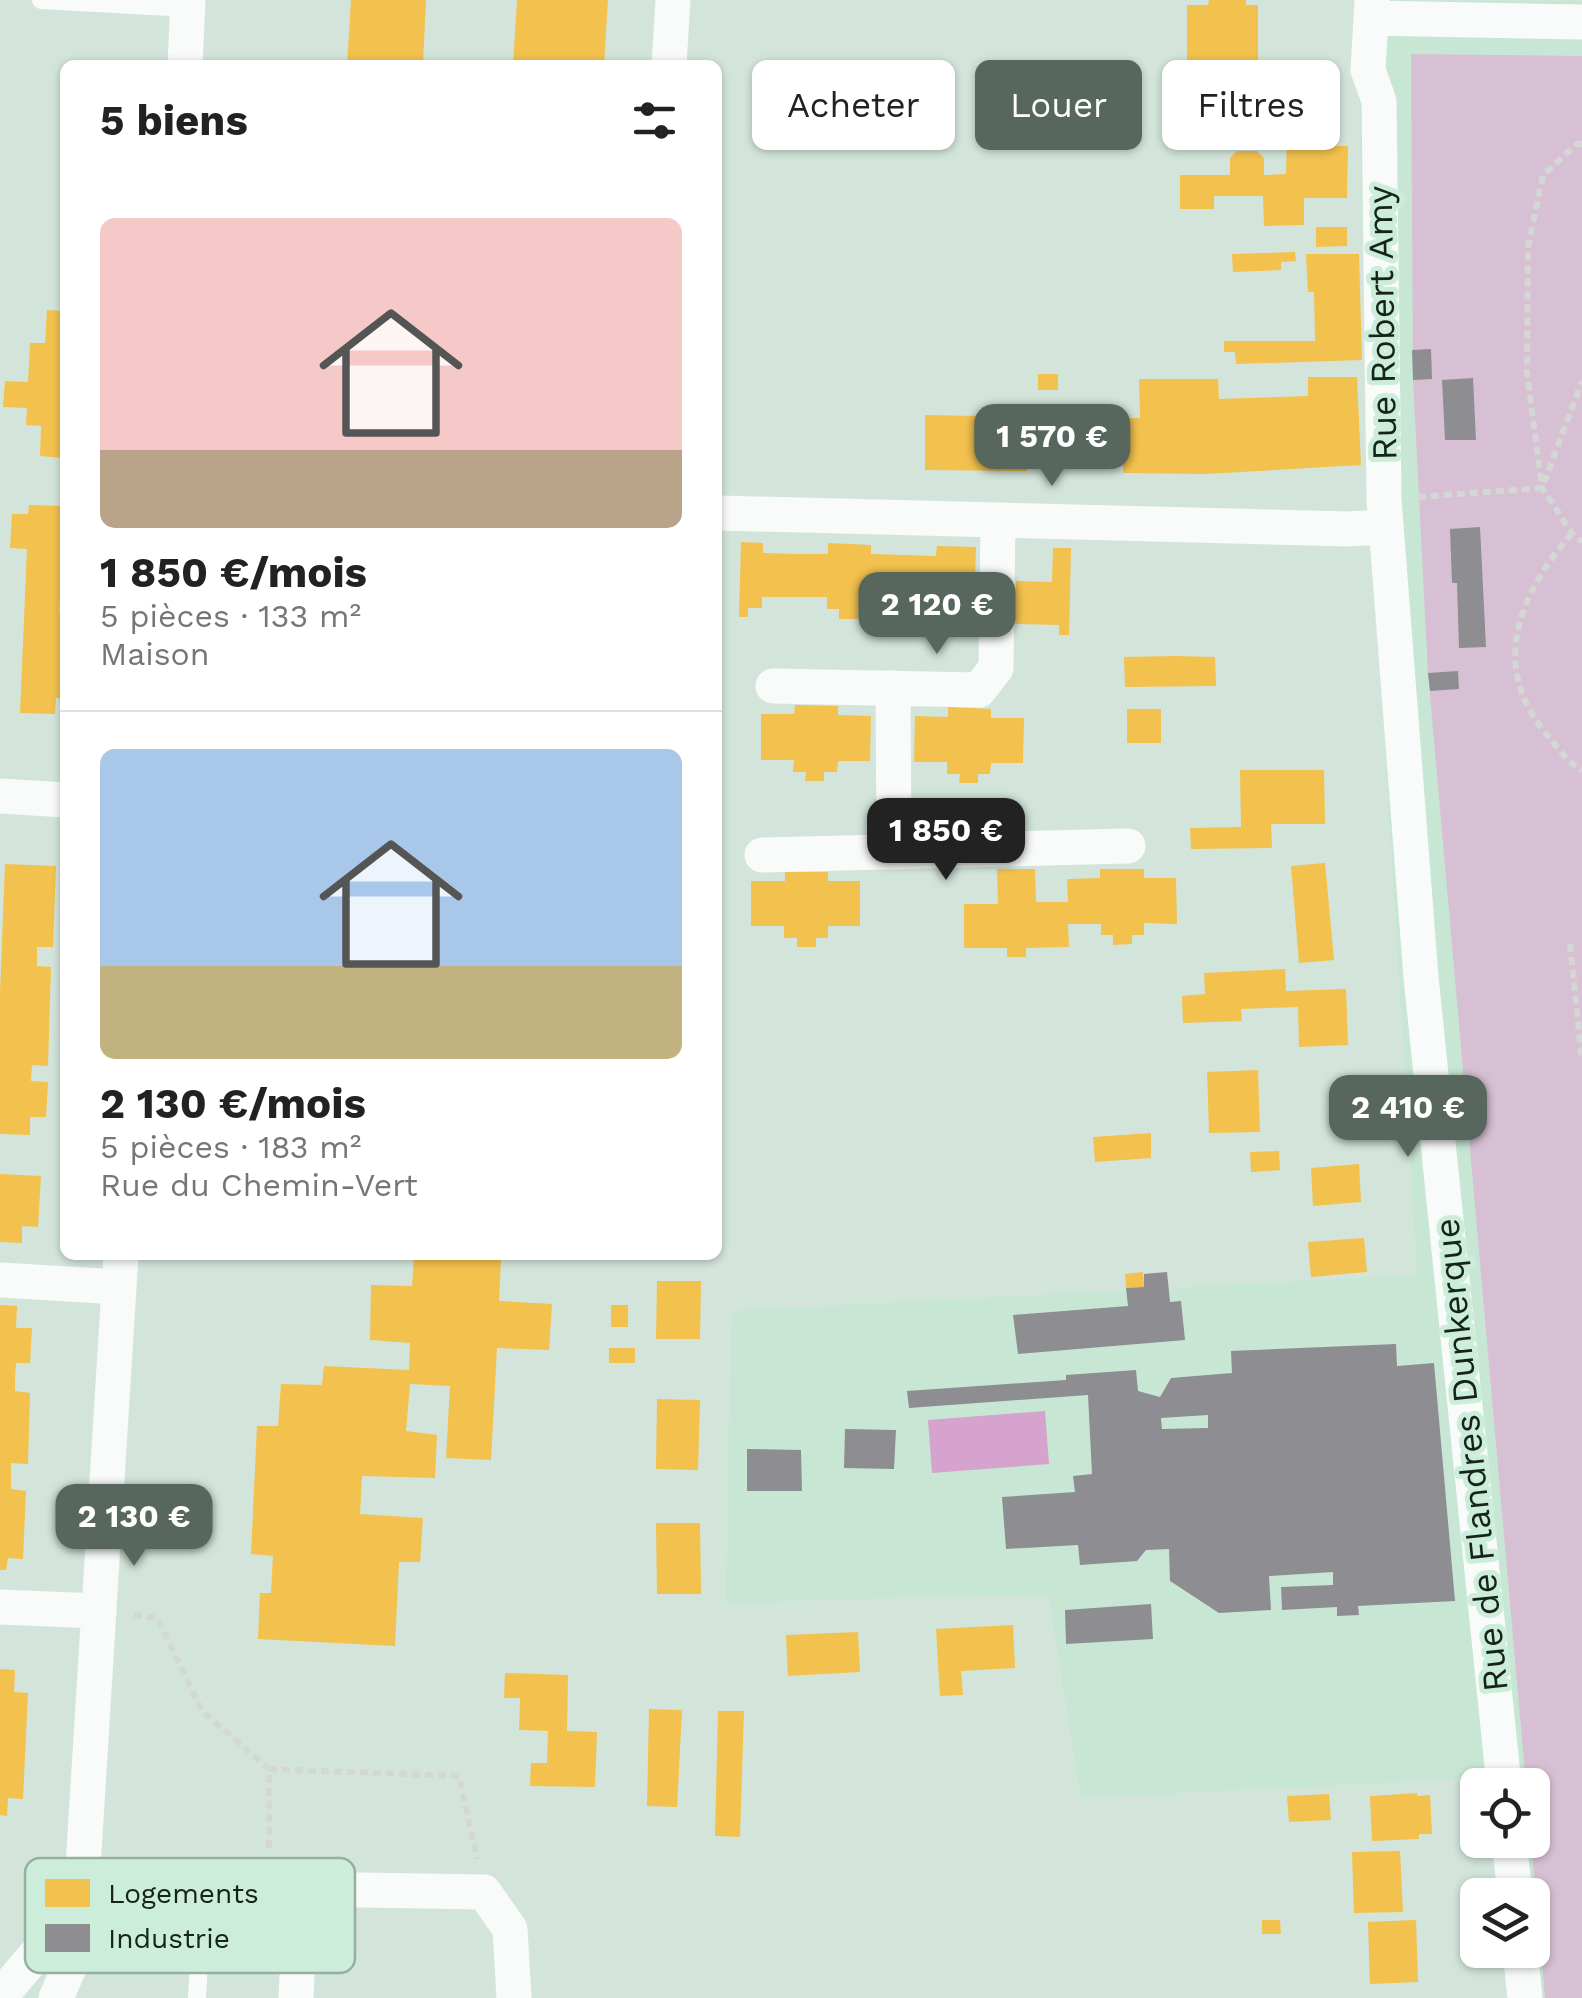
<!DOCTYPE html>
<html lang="fr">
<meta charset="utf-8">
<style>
body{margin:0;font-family:"Work Sans",sans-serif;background:#f6f6f6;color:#222;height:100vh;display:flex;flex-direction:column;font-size:38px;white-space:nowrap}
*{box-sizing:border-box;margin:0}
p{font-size:32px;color:#767676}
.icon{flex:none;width:55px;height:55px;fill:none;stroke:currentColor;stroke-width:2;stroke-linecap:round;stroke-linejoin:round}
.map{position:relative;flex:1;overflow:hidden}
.details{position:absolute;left:60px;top:60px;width:662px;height:1200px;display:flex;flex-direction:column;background:#fff;border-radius:15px;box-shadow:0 2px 8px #0004}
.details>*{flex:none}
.guide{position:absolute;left:752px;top:60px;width:678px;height:90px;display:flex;gap:20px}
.fabs{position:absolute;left:1460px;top:1768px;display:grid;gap:20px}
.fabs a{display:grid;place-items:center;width:90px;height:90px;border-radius:15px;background:#fff;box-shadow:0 2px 8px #0004;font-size:50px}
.price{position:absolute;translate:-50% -85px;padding:0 22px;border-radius:20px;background:#58675e;color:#fff;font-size:32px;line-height:65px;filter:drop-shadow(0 2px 5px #0008)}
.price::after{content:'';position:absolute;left:50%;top:60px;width:30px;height:22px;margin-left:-15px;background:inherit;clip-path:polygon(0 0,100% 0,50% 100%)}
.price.active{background:#222;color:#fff}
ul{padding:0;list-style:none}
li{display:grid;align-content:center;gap:20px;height:530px;padding:0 40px}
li+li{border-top:2px solid #e0e0e0}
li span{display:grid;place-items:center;height:310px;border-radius:15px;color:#555}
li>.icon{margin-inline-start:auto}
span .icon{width:180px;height:180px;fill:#fffc;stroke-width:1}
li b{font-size:42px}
h2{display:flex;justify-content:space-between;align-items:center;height:120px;padding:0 40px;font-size:42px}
.pill{padding:0 35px;border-radius:15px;background:#fff;box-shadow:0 2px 8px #0004;font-size:35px;line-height:90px}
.pill.active{background:#58675e;color:#fff}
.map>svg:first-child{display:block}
.built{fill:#c7e7d4}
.green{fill:#d8c0d4}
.water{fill:#d5a3cd}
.homes{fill:#f2c14e}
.industry{fill:#8d8d92;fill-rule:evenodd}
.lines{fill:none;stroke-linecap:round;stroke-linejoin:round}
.path{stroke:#d3d8d5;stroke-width:6;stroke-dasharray:8 5;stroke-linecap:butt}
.lane{stroke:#f8fbf9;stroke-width:18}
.street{stroke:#f8fbf9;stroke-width:35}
.labels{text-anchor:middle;stroke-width:10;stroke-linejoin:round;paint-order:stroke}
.street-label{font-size:35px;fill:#16231b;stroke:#cbedd9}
.key{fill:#cbedd9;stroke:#95b0a0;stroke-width:2.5}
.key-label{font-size:28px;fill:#16231b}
</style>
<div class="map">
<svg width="1582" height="1998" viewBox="0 0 1582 1998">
<rect width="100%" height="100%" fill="#d3e5da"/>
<path class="built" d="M1356,0L1582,1V1998H1539L1526,1840H1532V1785H1522L1521,1776L1081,1798L1048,1594L726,1603L731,1311L1417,1275L1371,517Z"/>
<path class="green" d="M1411,54L1582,56V1998H1545L1531,1840L1532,1785H1526L1428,673L1413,380Z"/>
<path class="water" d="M1045,1411L1049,1464L932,1473L928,1420Z"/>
<path class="homes" d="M351,0H426L423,65H347Z
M517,0H608L604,65H513Z
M1209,0H1246V5H1258V65H1247V97H1199V86H1220V65H1187V5H1208Z
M1287,139H1318V146H1348L1347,198H1304V225L1264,226L1263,196H1214V209H1180V175H1230V158L1237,151H1257L1264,158V175L1286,174Z
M1316,227H1347V246L1316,247Z
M1295,252L1296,261L1281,262V270L1233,272L1232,254Z
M1306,254H1359L1362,360L1236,364L1235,352H1224V341H1315L1314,292H1308Z
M47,310L65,311V458L40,456L41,426L26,425L27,408L3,407L5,381L28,382L30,343H45Z
M1038,374H1058V390H1038Z
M1308,377H1357L1361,465L1206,474L1123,473V418H1140L1139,379H1218L1219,399L1308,396Z
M925,415L1028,417L1027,471L925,470Z
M29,505L64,506L65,584L61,583L59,613H65V699L56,698L55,714L20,713L27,549L10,548L12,514H28Z
M741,542L763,543V553L795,554H828V543L871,545V554L936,556L937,546L976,547L975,584L957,583V621H948V612L935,611V599H871L870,610H858V619H839V609H827V597H762V608H748V617H739Z
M1053,548H1071L1069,635H1059V625L1014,624L1016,581L1052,582Z
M1176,656L1215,657L1216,686L1125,687L1124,657Z
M795,705L838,706V715L871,716L870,761H838L837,772H824V781H805L806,772H793L794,760H761V714H794Z
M948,707L991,709V718H1024L1023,763H991L990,774H978V783H959L960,774H947V762H914L915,716L948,717Z
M1127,709H1161V743H1127Z
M1240,770H1324L1325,824H1271L1272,848L1191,849L1190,828L1241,827Z
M1325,863L1334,960L1299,963L1291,866Z
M5,864L56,866L53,947H37V966L51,967L48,1066L32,1065L31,1081L48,1082L46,1117H30V1135L0,1134V993Z
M997,869H1035L1036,902H1068L1067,879L1100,878V869H1144V878H1176L1177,924L1144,923V935H1132V944L1113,945V935H1101V924H1068L1069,947L1026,948V957H1007V948H964V904H998Z
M785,872H828V881H860V926H828V938H816V947H797V938H784V926H751V881H785Z
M1285,969L1286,991L1346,989L1348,1045L1299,1047L1298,1007L1241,1009L1242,1021L1183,1023L1182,996L1205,994L1204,973Z
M1258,1070L1260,1132L1209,1133L1207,1072Z
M1151,1133V1158L1095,1162L1093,1137Z
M1279,1151L1280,1170L1251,1172L1250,1152Z
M1359,1164L1361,1202L1313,1206L1311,1168Z
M0,1174L41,1176L38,1227L22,1226V1243L0,1242Z
M1364,1238L1367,1272L1311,1277L1308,1242Z
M414,1256L501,1260L499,1301L552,1304L549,1350L497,1348L491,1460L446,1458L450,1386L410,1384L406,1431L437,1435L435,1478L362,1476L360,1514L423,1518L420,1562H399L395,1646L258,1639L260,1593H271L273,1556L251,1554L257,1426H278L281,1384L322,1385L324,1366L409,1370L410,1343L370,1340L371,1285L412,1286Z
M1143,1272L1144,1287L1126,1288L1125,1274Z
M657,1281H701L700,1339H656Z
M0,1305L17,1306L16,1328H32L30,1363H16L15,1377V1391L30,1393L28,1464L11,1463V1489L26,1491L23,1559L8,1558L6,1570H0Z
M611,1305H628V1327H611Z
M609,1348H635V1363H609Z
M657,1399L700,1400L698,1470L656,1469Z
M656,1523H700L701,1594H657Z
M1013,1625L1015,1668L961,1671L963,1695L940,1696L936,1629Z
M858,1632L860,1672L788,1676L786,1635Z
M0,1669L15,1670L14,1692L28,1693L23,1799L8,1798L7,1816L0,1815Z
M505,1673L568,1675L567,1731L597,1732L595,1787L530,1786L531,1763H547L548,1731L519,1730L520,1698H504Z
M649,1709L682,1710L677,1807L647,1806Z
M718,1711H744L740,1837L715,1836Z
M1417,1793V1796L1430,1795L1432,1834H1419V1839L1372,1841L1370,1796Z
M1329,1794L1331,1820L1289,1822L1287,1796Z
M1400,1851L1403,1912L1354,1913L1352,1852Z
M1262,1920H1280L1281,1934H1262Z
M1416,1920L1418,1982L1370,1984L1368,1922Z"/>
<path class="industry" d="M1431,349L1432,379L1413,380L1412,350Z
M1473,378L1476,440H1445L1442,380Z
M1480,527L1486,647L1459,648L1457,583H1452L1450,529Z
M1458,671L1459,689L1430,691L1428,673Z
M1167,1272L1170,1302L1181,1301L1185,1340L1018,1354L1013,1315L1128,1306L1126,1288L1144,1287V1274Z
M1396,1344L1397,1366L1434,1363L1455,1601L1358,1606L1359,1615L1337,1616V1607L1282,1610L1281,1587L1333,1585V1572L1269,1576L1271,1610L1219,1613L1170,1581L1169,1549L1146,1550L1137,1561L1080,1565L1078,1545L1006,1549L1002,1497L1075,1492L1073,1476L1092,1474L1088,1395L909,1408L907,1391L1066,1380V1375L1136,1370L1138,1391L1160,1397L1171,1378L1232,1373L1231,1351ZM1208,1415V1428L1162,1429L1161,1418Z
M845,1429L896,1430L894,1469L844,1468Z
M747,1449L801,1450L802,1491H747Z
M1151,1604L1153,1639L1066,1644L1065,1610Z"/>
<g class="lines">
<path class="path" d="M1582,144H1577L1543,175L1528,247L1527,373L1542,488L1572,533L1582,542
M1418,497L1542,488L1582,381
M1572,533C1521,592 1489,663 1544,731C1556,745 1566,762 1582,770
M1570,944L1582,1061
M134,1615L157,1618L202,1711L269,1769V1851
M269,1769L459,1776L477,1859"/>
<path class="lane" d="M41,0L188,8
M197,1998L203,1884"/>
<path class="street" d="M1372,0L1368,70L1379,101L1384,499L1421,977L1504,1785
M1371,18L1582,22
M185,65L188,0
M669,65L673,0
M718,513L1348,529L1386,527
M773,686L979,690L996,668L998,520
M893,688L894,852
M0,796L65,800
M762,855L1128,846
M0,1280L119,1287
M0,1607L99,1611
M1509,1840L1515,1895
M82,1879L301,1889L484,1892L510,1929L514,1998
M1520,1950L1525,1998
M0,1997L43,1946L79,1884
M56,1998L78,1947L121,1255
M296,1998L301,1889"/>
</g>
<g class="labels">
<g class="street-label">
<text transform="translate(1382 323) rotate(-91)" y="12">Rue Robert Amy</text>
<text transform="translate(1471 1455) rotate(-96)" y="12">Rue de Flandres Dunkerque</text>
</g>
</g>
<rect x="25" y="1858" width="330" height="115" rx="15" class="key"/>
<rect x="45" y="1879" width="45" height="28" fill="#f2c14e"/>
<rect x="45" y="1924" width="45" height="28" fill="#8d8d92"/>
<g class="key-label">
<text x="108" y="1903">Logements</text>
<text x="108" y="1948">Industrie</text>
</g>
</svg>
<div class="fabs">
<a><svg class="icon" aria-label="locate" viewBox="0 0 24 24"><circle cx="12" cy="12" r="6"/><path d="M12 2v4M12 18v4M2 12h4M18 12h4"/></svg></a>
<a><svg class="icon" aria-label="layers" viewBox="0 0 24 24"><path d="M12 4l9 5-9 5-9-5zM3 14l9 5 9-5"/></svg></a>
</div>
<b class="price" style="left:1052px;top:489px">1 570 €</b>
<b class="price" style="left:937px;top:657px">2 120 €</b>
<b class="price active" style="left:946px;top:883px">1 850 €</b>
<b class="price" style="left:1408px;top:1160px">2 410 €</b>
<b class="price" style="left:134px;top:1569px">2 130 €</b>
<div class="guide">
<a class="pill">Acheter</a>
<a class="pill active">Louer</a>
<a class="pill">Filtres</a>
</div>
<section class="details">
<h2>5 biens<svg class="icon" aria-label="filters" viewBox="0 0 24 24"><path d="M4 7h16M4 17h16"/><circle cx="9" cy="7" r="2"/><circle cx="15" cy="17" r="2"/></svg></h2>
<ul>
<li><span style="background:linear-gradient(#f6c9c9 75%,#b9a48a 0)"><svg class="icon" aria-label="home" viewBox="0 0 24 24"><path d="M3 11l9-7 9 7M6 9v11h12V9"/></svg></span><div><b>1 850 €/mois</b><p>5 pièces · 133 m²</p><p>Maison</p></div></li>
<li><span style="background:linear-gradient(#a9c7e8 70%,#c2b280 0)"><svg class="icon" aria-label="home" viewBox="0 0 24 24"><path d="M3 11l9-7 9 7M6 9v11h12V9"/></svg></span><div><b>2 130 €/mois</b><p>5 pièces · 183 m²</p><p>Rue du Chemin-Vert</p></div></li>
</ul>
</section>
</div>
